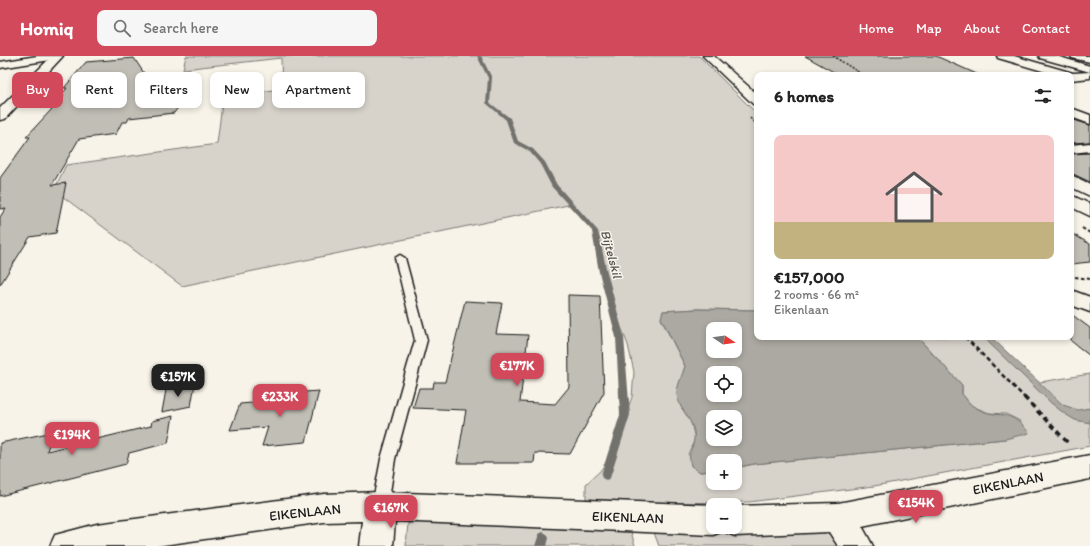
<!DOCTYPE html>
<meta charset="utf-8">
<style>
body{margin:0;font-family:Itim,sans-serif;background:#f6f6f6;color:#222;height:100vh;display:flex;flex-direction:column;font-size:15px;white-space:nowrap}
*{box-sizing:border-box;margin:0}
p{font-size:13px;color:#767676}
.icon{flex:none;width:22px;height:22px;fill:none;stroke:currentColor;stroke-width:2;stroke-linecap:round;stroke-linejoin:round}
.map{position:relative;flex:1;overflow:hidden}
.panel{position:absolute;left:754px;top:16px;width:320px;height:268px;display:flex;flex-direction:column;background:#fff;border-radius:8px;box-shadow:0 2px 6px #0003}
.panel>*{flex:none}
.banner{position:absolute;left:12px;top:16px;width:380px;height:36px;display:flex;gap:8px}
.needle{width:26px;rotate:103deg}
.controls{position:absolute;left:706px;top:266px;display:grid;gap:8px}
.controls a{display:grid;place-items:center;width:36px;height:36px;border-radius:8px;background:#fff;box-shadow:0 2px 6px #0003;font-size:20px}
.price{position:absolute;translate:-50% -34px;padding:0 9px;border-radius:8px;background:#d1495b;color:#fff;font-size:13px;line-height:26px;filter:drop-shadow(0 1px 2px #0008)}
.price::after{content:'';position:absolute;left:50%;top:24px;width:12px;height:9px;margin-left:-6px;background:inherit;clip-path:polygon(0 0,100% 0,50% 100%)}
.price.selected{background:#222;color:#fff}
ul{padding:0;list-style:none}
li{display:grid;align-content:center;gap:8px;height:212px;padding:0 20px}
li+li{border-top:1px solid #e0e0e0}
li span{display:grid;place-items:center;height:124px;border-radius:8px;color:#555}
li>.icon{margin-inline-start:auto}
span .icon{width:72px;height:72px;fill:#fffc;stroke-width:1}
li b{font-size:17px}
h2{display:flex;justify-content:space-between;align-items:center;height:48px;padding:0 20px;font-size:17px}
.tag{padding:0 14px;border-radius:8px;background:#fff;box-shadow:0 2px 6px #0003;font-size:14px;line-height:36px}
.tag.selected{background:#d1495b;color:#fff}
header{display:flex;align-items:center;gap:24px;box-sizing:border-box;height:56px;padding:0 20px;background:#d1495b;color:#fff}
header strong{font-size:19px}
nav{display:flex;gap:22px;margin-inline-start:auto;font-size:14px}
.search{width:280px;height:36px;background:#f6f6f6;display:flex;align-items:center;gap:10px;box-sizing:border-box;padding:0 14px;border-radius:8px;color:#767676;font-size:15px}
.map>svg:first-child{display:block}
.green{fill:#d7d3cb;stroke:#7a7874}
.water{fill:#aca9a2;stroke:#72716c;fill-rule:evenodd}
.lines{fill:none;stroke-linecap:round;stroke-linejoin:round}
.stream{fill:#72716c;fill-rule:evenodd}
.building{fill:#c0beb5;stroke:#1c1c1c}
.lane-casing{stroke:#1c1c1c;stroke-width:3}
.street-casing{stroke:#1c1c1c;stroke-width:3}
.secondary-casing{stroke:#1c1c1c;stroke-width:3}
.path-far3{stroke:#1c1c1c;stroke-width:1.5;stroke-dasharray:2 1.5;stroke-linecap:butt}
.path-far2{stroke:#1c1c1c;stroke-width:2;stroke-dasharray:3.5 2.5;stroke-linecap:butt}
.path-far1{stroke:#1c1c1c;stroke-width:2.5;stroke-dasharray:4.5 3;stroke-linecap:butt}
.path{stroke:#1c1c1c;stroke-width:3.5;stroke-dasharray:5.5 4;stroke-linecap:butt}
.lane{fill:#f7f3e8;fill-rule:evenodd}
.street{fill:#f7f3e8;fill-rule:evenodd}
.secondary{fill:#f7f3e8;fill-rule:evenodd}
.labels{text-anchor:middle;stroke-width:3;stroke-linejoin:round;paint-order:stroke}
.water-label{font-size:13px;font-style:italic;fill:#565452;stroke:#f7f3e8}
.near-street-label{font-size:14px;fill:#1c1c1c;stroke:#f7f3e8}
</style>
<header>
<strong>Homiq</strong>
<div class="search"><svg class="icon" aria-label="search" viewBox="0 0 24 24"><circle cx="10" cy="10" r="6"/><path d="M15 15l6 6"/></svg>Search here</div>
<nav><a>Home</a><a>Map</a><a>About</a><a>Contact</a></nav>
</header>
<div class="map">
<svg width="1090" height="490" viewBox="0 0 1090 490">
<rect width="100%" height="100%" fill="#f7f3e8"/>
<filter id="ink" filterUnits="userSpaceOnUse"><feTurbulence type="fractalNoise" baseFrequency=".025" numOctaves="2"/><feDisplacementMap in="SourceGraphic" scale="8" xChannelSelector="R" yChannelSelector="G"/><feConvolveMatrix kernelMatrix="1 2 1 2 8 2 1 2 1" color-interpolation-filters="sRGB"/></filter>
<g filter="url(#ink)">
<path class="green" d="M186,0H699L757,58V254L697,253L663,255L661,263L685,310L677,337L681,351L690,363L695,383L688,398L700,416L713,415V427H735V412L754,408L1005,383L1020,365L1006,358L989,357L972,350L962,338V329L917,281H987L1034,327L1090,318V390L874,430L749,446L661,447L586,443V428L600,415L610,401L632,341L634,316L628,289L611,245L599,182L586,162L573,148L182,230L54,134L66,109L217,88L223,40L282,33L281,2L183,13Z
M827,465L842,490H659L653,474H760Z
M431,466L630,472L635,490H406L408,467Z"/>
<path class="water" d="M697,253L757,254V281H917L962,329V338C966,342 969,348 973,350C997,366 1008,349 1029,377L1005,383L754,408L735,412V405H713V415L700,416L691,410C687,392 693,396 694,383C697,365 677,354 677,337C677,329 683,318 685,310L661,262L663,255ZM713,273H735V295H713ZM713,317H735V339H713ZM713,361H735V383H713Z
M983,281H991L1063,349L1078,354L1090,352V367L1075,364L1065,358L1051,347Z"/>
<g class="lines">
<path class="stream" d="M477,0H481L492,22L490,47L510,62L518,85L533,93L545,106L557,129L598,175L607,216L624,281L630,359L611,419L610,422L606,424L602,422L601,419L620,359L616,281L599,216L592,175L552,131L540,108L529,95L514,87L506,64L486,47L488,22Z
M543,476L547,478L549,482L547,490H535L539,478Z"/>
</g>
<path class="building" d="M805,0H936L979,19H839Z
M134,2L155,34L194,30L174,57L129,62L127,66H122L116,78L79,83L52,129L66,127L56,177L30,181L0,229V161L6,152L0,153V122L30,81H26L64,40L60,41L67,32H64L86,6Z
M1071,63L1090,69V86L1071,87Z
M1090,97V126L1071,117V98Z
M1071,177L1090,188V206L1071,208Z
M568,239L600,240L604,336L570,398L535,397L534,407H457L466,354L413,352L419,332H433L434,326H445L465,245L502,247L496,278L528,279L520,346L555,348L569,331Z
M1071,258L1090,272V300L1071,285Z
M195,328L191,350L162,356L166,334Z
M319,335L306,386L262,390L268,371L230,374L240,348L276,345L278,338Z
M173,360L168,387L129,397L126,408L0,440V387L53,376L47,395L151,370L152,365Z"/>
<g class="lines">
<defs>
<path id="lane" d="M400,199L405,202L427,284L395,403L388,450L386,455L380,457L374,455L372,450L381,403L415,284L395,202Z"/>
<path id="street" d="M37,0H62L57,3L0,12V6Z
M703,0H714L757,38V49L753,48Z
M997,0H1014L1073,17L1090,16V22L1071,24V19H1056L998,2Z
M1071,0H1090V6L1072,2Z
M1071,52L1090,59V68L1071,61Z
M1090,87V95L1071,97V89Z
M1071,119L1090,128V140L1071,131Z
M1071,139L1090,148V160L1071,151Z
M1071,234L1090,241V256L1071,249Z
M1090,399V423L862,470L873,490H838L829,476L735,480L723,475L713,479L395,465L393,490H359L362,465L324,466L156,490H50L55,479L97,468L324,438L380,436L713,449V471H735V450L838,447Z"/>
<path id="secondary" d="M52,0H63L5,63L0,64V52Z
M1039,0H1056L1090,10V16L1040,2Z"/>
</defs>
<use href="#lane" class="lane-casing"/>
<use href="#street" class="street-casing"/>
<use href="#secondary" class="secondary-casing"/>
<path class="path-far3" d="M833,0L863,19
M750,62L757,69"/>
<path class="path-far2" d="M1082,172L1090,177
M1075,221L1090,223"/>
<path class="path-far1" d="M965,281L1025,342"/>
<path class="path" d="M1024,341L1070,389"/>
<use href="#lane" class="lane"/>
<use href="#street" class="street"/>
<use href="#secondary" class="secondary"/>
</g>
</g>
<g class="labels">
<g class="water-label">
<text transform="translate(612 198) rotate(75)" y="5">Bijtelskil</text>
</g>
<g class="near-street-label">
<text transform="translate(1008 427) rotate(-11)" y="5">EIKENLAAN</text>
<text transform="translate(305 456) rotate(-6)" y="5">EIKENLAAN</text>
<text transform="translate(628 461) rotate(2)" y="5">EIKENLAAN</text>
</g>
</g>
</svg>
<div class="controls">
<a><svg class="needle" viewBox="-14 -14 28 28"><path d="M0-13l5 13h-10z" fill="#e53935"/><path d="M0 13l5-13h-10z" fill="#767676"/></svg></a>
<a><svg class="icon" aria-label="locate" viewBox="0 0 24 24"><circle cx="12" cy="12" r="6"/><path d="M12 2v4M12 18v4M2 12h4M18 12h4"/></svg></a>
<a><svg class="icon" aria-label="layers" viewBox="0 0 24 24"><path d="M12 4l9 5-9 5-9-5zM3 14l9 5 9-5"/></svg></a>
<a>+</a>
<a>−</a>
</div>
<b class="price" style="left:517px;top:331px">€177K</b>
<b class="price selected" style="left:178px;top:342px">€157K</b>
<b class="price" style="left:280px;top:362px">€233K</b>
<b class="price" style="left:72px;top:400px">€194K</b>
<b class="price" style="left:916px;top:468px">€154K</b>
<b class="price" style="left:391px;top:473px">€167K</b>
<div class="banner">
<a class="tag selected">Buy</a>
<a class="tag">Rent</a>
<a class="tag">Filters</a>
<a class="tag">New</a>
<a class="tag">Apartment</a>
</div>
<section class="panel">
<h2>6 homes<svg class="icon" aria-label="filters" viewBox="0 0 24 24"><path d="M4 7h16M4 17h16"/><circle cx="9" cy="7" r="2"/><circle cx="15" cy="17" r="2"/></svg></h2>
<ul>
<li><span style="background:linear-gradient(#f6c9c9 70%,#c2b280 0)"><svg class="icon" aria-label="home" viewBox="0 0 24 24"><path d="M3 11l9-7 9 7M6 9v11h12V9"/></svg></span><div><b>€157,000</b><p>2 rooms · 66 m²</p><p>Eikenlaan</p></div></li>
</ul>
</section>
</div>
